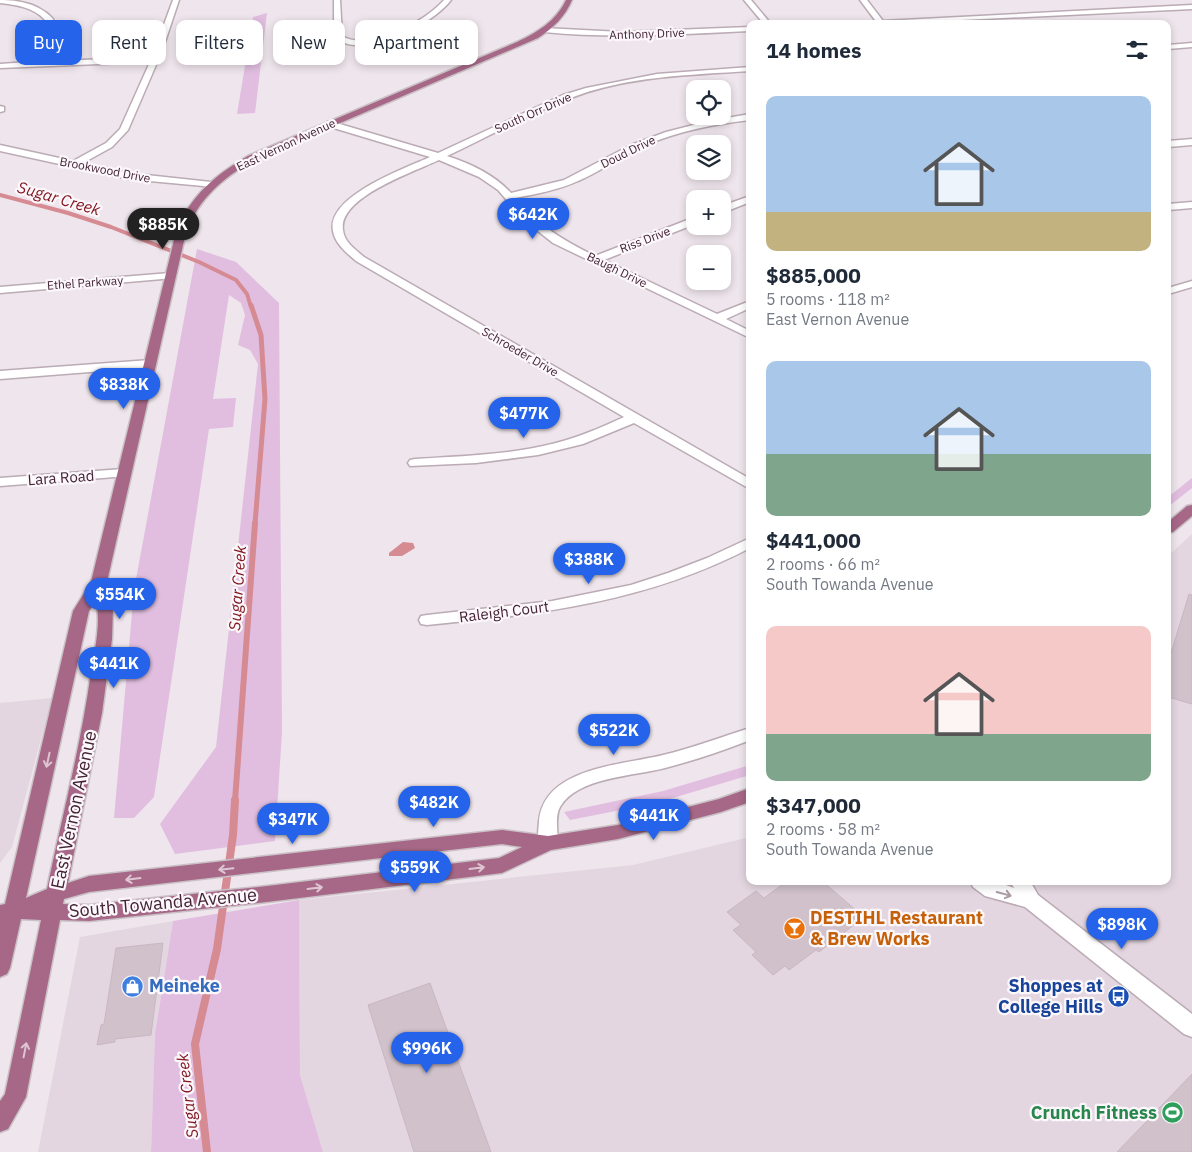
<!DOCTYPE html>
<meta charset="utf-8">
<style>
body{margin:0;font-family:"IBM Plex Sans",sans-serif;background:#f6f6f7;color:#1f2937;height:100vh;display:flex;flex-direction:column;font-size:19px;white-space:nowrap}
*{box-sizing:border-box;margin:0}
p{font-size:16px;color:#747a83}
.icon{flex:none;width:28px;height:28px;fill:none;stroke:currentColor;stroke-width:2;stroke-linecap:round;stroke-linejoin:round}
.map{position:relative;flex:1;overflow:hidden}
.sheet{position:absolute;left:746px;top:20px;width:425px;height:865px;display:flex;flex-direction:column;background:#fff;border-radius:10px;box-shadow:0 2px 8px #0003}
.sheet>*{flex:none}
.guide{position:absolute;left:15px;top:20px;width:475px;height:45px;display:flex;gap:10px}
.fabs{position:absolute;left:686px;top:80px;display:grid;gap:10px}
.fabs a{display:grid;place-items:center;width:45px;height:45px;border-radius:10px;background:#fff;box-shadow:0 2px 8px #0003;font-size:25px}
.price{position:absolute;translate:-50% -42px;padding:0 11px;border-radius:18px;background:#2563eb;color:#fff;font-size:16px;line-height:32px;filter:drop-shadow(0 1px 2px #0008)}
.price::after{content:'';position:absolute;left:50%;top:30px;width:15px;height:11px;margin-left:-8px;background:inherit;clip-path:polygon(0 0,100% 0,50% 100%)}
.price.active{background:#222;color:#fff}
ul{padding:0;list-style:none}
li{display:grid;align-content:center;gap:10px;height:265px;padding:0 20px}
li span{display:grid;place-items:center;height:155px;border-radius:10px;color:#555}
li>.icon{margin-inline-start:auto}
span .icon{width:90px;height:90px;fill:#fffc;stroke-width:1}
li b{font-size:21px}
h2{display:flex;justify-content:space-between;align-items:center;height:60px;padding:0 20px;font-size:21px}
.tag{padding:0 18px;border-radius:10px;background:#fff;box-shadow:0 2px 8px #0003;font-size:18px;line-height:45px}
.tag.active{background:#2563eb;color:#fff}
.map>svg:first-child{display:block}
.built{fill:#e3d6e0}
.green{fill:#e1bee0}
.water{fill:#d68b93}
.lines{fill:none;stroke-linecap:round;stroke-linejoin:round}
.stream-far3{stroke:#d68b93;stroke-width:4}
.stream-far2{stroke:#d68b93;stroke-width:5}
.stream-far1{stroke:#d68b93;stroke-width:6}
.stream{stroke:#d68b93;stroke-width:8}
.building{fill:#d0c1cb;stroke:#c9b7c3}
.minor-casing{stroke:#bbabb5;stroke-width:3}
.major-casing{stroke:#cac1c6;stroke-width:3}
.minor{fill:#fff;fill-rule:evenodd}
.major{fill:#a76888;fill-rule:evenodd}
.oneway{stroke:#dec5d2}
.oneway2{stroke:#aa9ca4}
.labels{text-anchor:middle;stroke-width:4.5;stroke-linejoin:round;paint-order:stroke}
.far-street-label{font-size:12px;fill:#432334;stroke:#fbf7fa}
.street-label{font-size:15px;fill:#432334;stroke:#fbf7fa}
.water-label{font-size:16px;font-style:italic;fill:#831822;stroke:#fbf7fa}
.near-street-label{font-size:18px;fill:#432334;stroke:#fbf7fa}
.near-food-label{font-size:18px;font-weight:bold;fill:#c56008;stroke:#fbf7fa;text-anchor:start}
.near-shop-label{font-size:18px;font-weight:bold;fill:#366cbe;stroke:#fbf7fa;text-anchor:start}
.near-transit-label{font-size:18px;font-weight:bold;fill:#164399;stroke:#fbf7fa;text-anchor:end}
.near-leisure-label{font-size:18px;font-weight:bold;fill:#27864d;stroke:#fbf7fa;text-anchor:end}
</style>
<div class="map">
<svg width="1192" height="1152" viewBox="0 0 1192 1152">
<rect width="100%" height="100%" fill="#efe5ec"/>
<path class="built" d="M1192,534V1152H323L300,1075L299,900L633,865L750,837V881H1168V556Z
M52,698L12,847L0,863V703Z
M173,921L155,1034L151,1152H38L80,937Z"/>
<path class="green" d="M267,13L255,113L237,114L253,17Z
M197,249L236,262L279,303L282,732L275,841L175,854L160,824L216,747L258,364L250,350L238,345L245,315L241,303L229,295L213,399L236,398L233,427L209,429L154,797L134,818H114L134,590Z
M1192,478V488L1168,507V497Z
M750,765V775L656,803L570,820L564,812L663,791Z
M299,900L300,1075L323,1152H151L155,1034L173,921Z"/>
<path class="water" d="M403,542L413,543L415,548L402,556H389V553Z"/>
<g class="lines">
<path class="stream-far3" d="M0,195L68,213L111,227L199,262L236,280L247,294L251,307"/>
<path class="stream-far2" d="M251,305L261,335L265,399L255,524"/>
<path class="stream-far1" d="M235,801L255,523"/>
<path class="stream" d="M207,1152L195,1044L217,949L233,835L235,800"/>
</g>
<path class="building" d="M1189,594L1192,595V704L1168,697V663Z
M787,881H822L864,917L819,952L816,950L789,970L785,966L773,975L752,955L756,952L733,930L741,925L727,912L756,891L764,898Z
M163,943L151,1035L115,1039V1042L97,1045L101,1025L104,1024L116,948Z
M430,983L491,1152H414L368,1005Z
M1192,1074V1152H1117Z"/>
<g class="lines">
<defs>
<path id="minor" d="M0,0C19,0 40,4 53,19L54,25L36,62L152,57L173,0H179L162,51L128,130L112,147L83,163L128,173L211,182L214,183V187L128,179L0,151V145L73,161L106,143L120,129L150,62L0,68V64L28,62L46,25L45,20C33,7 17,5 0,3Z
M334,0H340L342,36C369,52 425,22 444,0H451C432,25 362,62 334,37Z
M744,0H751L771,24H764Z
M860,0H867L883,21L1192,5V9L878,24Z
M750,27V31C681,34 613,39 544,32L540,30L544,28L621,32Z
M1192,43V47L1168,49V45Z
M750,67V71C690,75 625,76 568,99C527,115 487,137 447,156C469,163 495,175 511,193L564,180L631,145L666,132L709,121L750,114V120C714,124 679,131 646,145C622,155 602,171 578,181C558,190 536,194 515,198C542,227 560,239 595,256L695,217V224L604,260L717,314L750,301V308L726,319L750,331V338L553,243L524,220L498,190L479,177L439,160C416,171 338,197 343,230C344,242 355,249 364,257L750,479V489L634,423L583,444L538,455L476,463L410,466L408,463L410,460L415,459C462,456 510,455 556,443C580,437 602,427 624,417L356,261C347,253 335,244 333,231C326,196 406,168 430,157L327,126V122H333L438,153L563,95L586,88L657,74Z
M0,106L4,107V111L0,112Z
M1192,139V145L1168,147V141Z
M750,196V202L722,213V206Z
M1192,202V208L1168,210V204Z
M170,273L174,274L175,276L174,278L0,293V287Z
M1192,281V287L1168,294V288Z
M150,360L156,364L154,367L0,379V371Z
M123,469L128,470L130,473L128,476L0,486V478Z
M750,538V548C646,602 542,614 427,625L421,624L419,620L421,616L427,615L552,601L631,585L668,573L707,558Z
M750,728V741L745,742C719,752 692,761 665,768C635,776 577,777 560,807C553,820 561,836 555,848L548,850L541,848C537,841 538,831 539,822C543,767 623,765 663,755C693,748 721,737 750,728Z
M970,881H995L1014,888L1010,881H1030L1038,895L1192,1014V1037L1184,1034L1025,907L985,896L973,887Z"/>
<path id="major" d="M566,0H572C565,17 553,28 538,38L254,160C223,178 199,198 186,232L107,582L113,607L112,639L102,713L68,883L89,876L502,830L548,836L618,825L719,799L750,788V802L721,812L618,839L551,850L502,873L267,902L89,921L60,920L26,1097L8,1129L0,1132V1101L5,1094L41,920L21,919L10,968L7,974L0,977V905L5,904L73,611L91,582L176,232C190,196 215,175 248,156L517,42C538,32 556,21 566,0ZM96,600C101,623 95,649 91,672C81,745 62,817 47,889L26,898L89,611ZM502,844L522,847L499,858L267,886L89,905L63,904L64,899L89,892Z
M1192,505V516L1173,532L1168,533V522L1187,506Z"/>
</defs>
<use href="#minor" class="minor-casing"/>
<use href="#major" class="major-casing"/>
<use href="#minor" class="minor"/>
<use href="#major" class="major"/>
</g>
<defs><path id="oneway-shaft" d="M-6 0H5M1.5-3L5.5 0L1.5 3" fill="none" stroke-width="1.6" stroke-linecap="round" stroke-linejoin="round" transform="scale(1.25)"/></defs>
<g class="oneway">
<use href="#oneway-shaft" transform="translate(48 760) rotate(102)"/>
<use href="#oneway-shaft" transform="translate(477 868) rotate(-7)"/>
<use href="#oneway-shaft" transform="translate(226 869) rotate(174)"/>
<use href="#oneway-shaft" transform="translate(133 879) rotate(173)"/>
<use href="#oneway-shaft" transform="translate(315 888) rotate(-7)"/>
<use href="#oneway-shaft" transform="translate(25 1050) rotate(-79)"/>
</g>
<use class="oneway2" href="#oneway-shaft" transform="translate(1004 894) rotate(15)"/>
<defs>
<symbol id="bar-disc" viewBox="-11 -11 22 22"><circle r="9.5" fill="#e8710a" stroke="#fbf7fa"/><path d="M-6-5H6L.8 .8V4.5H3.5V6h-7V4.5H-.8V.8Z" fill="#fff"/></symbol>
<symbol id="shop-disc" viewBox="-11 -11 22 22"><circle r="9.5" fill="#3f7fe0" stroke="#fbf7fa"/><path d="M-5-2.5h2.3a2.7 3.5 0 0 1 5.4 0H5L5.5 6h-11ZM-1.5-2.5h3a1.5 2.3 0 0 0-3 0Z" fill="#fff"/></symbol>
<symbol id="bus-disc" viewBox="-11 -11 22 22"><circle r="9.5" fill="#1a4fb4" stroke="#fbf7fa"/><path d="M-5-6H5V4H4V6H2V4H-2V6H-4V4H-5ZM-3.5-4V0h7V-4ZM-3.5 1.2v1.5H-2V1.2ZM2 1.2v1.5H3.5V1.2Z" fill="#fff"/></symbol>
<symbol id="stadium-disc" viewBox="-11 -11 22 22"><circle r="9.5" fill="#2e9e5b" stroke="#fbf7fa"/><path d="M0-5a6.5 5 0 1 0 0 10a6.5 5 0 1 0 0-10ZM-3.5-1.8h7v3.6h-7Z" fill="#fff"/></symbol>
</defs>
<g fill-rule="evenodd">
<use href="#bar-disc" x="782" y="916" width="25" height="25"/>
<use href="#shop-disc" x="120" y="974" width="25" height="25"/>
<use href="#bus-disc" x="1106" y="984" width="25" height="25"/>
<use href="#stadium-disc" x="1160" y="1100" width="25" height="25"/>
</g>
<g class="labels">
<g class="far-street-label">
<text transform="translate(647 34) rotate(-2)" y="4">Anthony Drive</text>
<text transform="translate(533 113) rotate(-24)" y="4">South Orr Drive</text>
<text transform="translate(286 145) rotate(-25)" y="4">East Vernon Avenue</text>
<text transform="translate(628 152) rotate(-26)" y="4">Doud Drive</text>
<text transform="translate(105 170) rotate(11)" y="4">Brookwood Drive</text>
<text transform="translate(645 240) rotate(-21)" y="4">Riss Drive</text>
<text transform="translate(617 270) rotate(26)" y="4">Baugh Drive</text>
<text transform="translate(85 283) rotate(-4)" y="4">Ethel Parkway</text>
<text transform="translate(520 352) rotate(30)" y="4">Schroeder Drive</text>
</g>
<g class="street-label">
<text transform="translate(61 478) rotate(-4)" y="5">Lara Road</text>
<text transform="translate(504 612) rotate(-7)" y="5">Raleigh Court</text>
</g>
<g class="water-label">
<text transform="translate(59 198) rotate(16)" y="6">Sugar Creek</text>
<text transform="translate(237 588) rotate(-86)" y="6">Sugar Creek</text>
<text transform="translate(187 1096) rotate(-97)" y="6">Sugar Creek</text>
</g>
<g class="near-street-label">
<text transform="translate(74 810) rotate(-78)" y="6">East Vernon Avenue</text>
<text transform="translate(163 903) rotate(-5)" y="6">South Towanda Avenue</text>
</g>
<g class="near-food-label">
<text x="810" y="924">DESTIHL Restaurant<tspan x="810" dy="21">&amp; Brew Works</tspan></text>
</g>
<g class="near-shop-label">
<text x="149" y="992">Meineke</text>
</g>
<g class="near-transit-label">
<text x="1103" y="992">Shoppes at<tspan x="1103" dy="21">College Hills</tspan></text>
</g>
<g class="near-leisure-label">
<text x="1157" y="1119">Crunch Fitness</text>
</g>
</g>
</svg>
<div class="fabs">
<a><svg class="icon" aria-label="locate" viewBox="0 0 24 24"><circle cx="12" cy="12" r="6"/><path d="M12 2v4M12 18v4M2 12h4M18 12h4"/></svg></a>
<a><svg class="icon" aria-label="layers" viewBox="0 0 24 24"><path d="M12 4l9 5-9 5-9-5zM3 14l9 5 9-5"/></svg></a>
<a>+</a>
<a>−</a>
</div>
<b class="price" style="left:533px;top:240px">$642K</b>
<b class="price active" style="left:163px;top:250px">$885K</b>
<b class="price" style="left:124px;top:410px">$838K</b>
<b class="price" style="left:524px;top:439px">$477K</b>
<b class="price" style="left:589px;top:585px">$388K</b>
<b class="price" style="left:120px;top:620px">$554K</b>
<b class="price" style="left:114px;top:689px">$441K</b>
<b class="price" style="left:614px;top:756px">$522K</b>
<b class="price" style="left:434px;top:828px">$482K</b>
<b class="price" style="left:654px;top:841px">$441K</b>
<b class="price" style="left:293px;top:845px">$347K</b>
<b class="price" style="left:415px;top:893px">$559K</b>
<b class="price" style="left:1122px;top:950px">$898K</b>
<b class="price" style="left:427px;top:1074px">$996K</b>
<div class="guide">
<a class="tag active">Buy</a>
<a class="tag">Rent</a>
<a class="tag">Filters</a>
<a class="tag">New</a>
<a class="tag">Apartment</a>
</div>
<section class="sheet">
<h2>14 homes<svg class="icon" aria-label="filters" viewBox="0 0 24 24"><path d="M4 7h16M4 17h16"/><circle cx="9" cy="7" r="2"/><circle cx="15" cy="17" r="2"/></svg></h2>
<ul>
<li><span style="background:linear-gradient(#a9c7e8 75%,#c2b280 0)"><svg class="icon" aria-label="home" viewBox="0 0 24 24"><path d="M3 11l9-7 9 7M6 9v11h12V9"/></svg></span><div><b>$885,000</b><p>5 rooms · 118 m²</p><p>East Vernon Avenue</p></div></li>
<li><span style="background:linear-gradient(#a9c7e8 60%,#7fa58c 0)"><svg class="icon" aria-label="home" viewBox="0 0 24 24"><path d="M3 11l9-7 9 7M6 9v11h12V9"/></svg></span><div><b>$441,000</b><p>2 rooms · 66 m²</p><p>South Towanda Avenue</p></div></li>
<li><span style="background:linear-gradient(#f6c9c9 70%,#7fa58c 0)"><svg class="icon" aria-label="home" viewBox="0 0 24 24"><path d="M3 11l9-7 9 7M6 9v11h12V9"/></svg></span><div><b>$347,000</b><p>2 rooms · 58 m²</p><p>South Towanda Avenue</p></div></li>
</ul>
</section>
</div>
